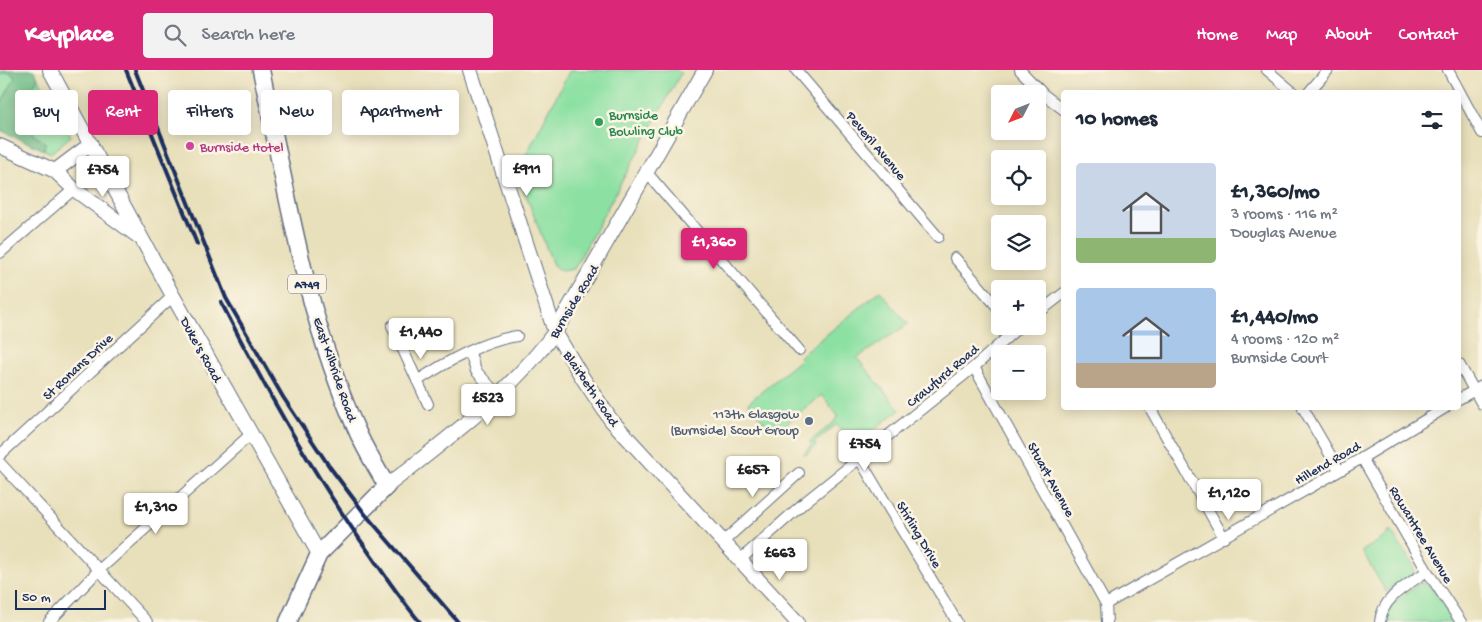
<!DOCTYPE html>
<meta charset="utf-8">
<style>
body{margin:0;font-family:"Gochi Hand",sans-serif;background:#f2f2f3;color:#1f2937;height:100vh;display:flex;flex-direction:column;font-size:19px;white-space:nowrap}
*{box-sizing:border-box;margin:0}
p{font-size:16px;color:#747a83}
.icon{flex:none;width:28px;height:28px;fill:none;stroke:currentColor;stroke-width:2;stroke-linecap:round;stroke-linejoin:round}
.map{position:relative;flex:1;overflow:hidden}
.panel{position:absolute;left:1061px;top:20px;width:400px;height:320px;display:flex;flex-direction:column;background:#fff;border-radius:5px;box-shadow:0 2px 12px #0003}
.panel>*{flex:none}
.top-card{position:absolute;left:15px;top:20px;width:475px;height:45px;display:flex;gap:10px}
.needle{width:32px;rotate:228deg}
.tools{position:absolute;left:991px;top:15px;display:grid;gap:10px}
.tools a{display:grid;place-items:center;width:55px;height:55px;border-radius:5px;background:#fff;box-shadow:0 2px 12px #0003;font-size:25px}
.scale{position:absolute;left:15px;bottom:12px;width:91px;box-sizing:border-box;padding-left:5px;border:2px solid #1b2f5e;border-top:0;font-size:14px;line-height:18px;white-space:nowrap;color:#1b2f5e;-webkit-text-stroke:4px #fcf5e5;paint-order:stroke}
.price{position:absolute;translate:-50% -42px;padding:0 11px;border-radius:5px;background:#fff;color:#222;font-size:16px;line-height:32px;filter:drop-shadow(0 1px 2px #0008)}
.price::after{content:'';position:absolute;left:50%;top:30px;width:15px;height:11px;margin-left:-8px;background:inherit;clip-path:polygon(0 0,100% 0,50% 100%)}
.price.selected{background:#db2777;color:#fff}
ul{padding:0;list-style:none}
li{display:flex;align-items:center;gap:15px;height:125px;padding:0 15px}
li span{display:grid;place-items:center;flex:none;width:140px;height:100px;border-radius:5px;color:#555}
li>.icon{margin-inline-start:auto}
span .icon{width:60px;height:60px;fill:#fffc;stroke-width:1}
li b{font-size:21px}
h2{display:flex;justify-content:space-between;align-items:center;height:60px;padding:0 15px;font-size:21px}
.chip{padding:0 18px;border-radius:5px;background:#fff;box-shadow:0 2px 12px #0003;font-size:18px;line-height:45px}
.chip.selected{background:#db2777;color:#fff}
header{display:flex;align-items:center;gap:30px;box-sizing:border-box;height:70px;padding:0 25px;background:#db2777;color:#fff}
header strong{font-size:24px}
nav{display:flex;gap:28px;margin-inline-start:auto;font-size:18px}
.search{width:350px;height:45px;background:#f2f2f3;display:flex;align-items:center;gap:12px;box-sizing:border-box;padding:0 18px;border-radius:5px;color:#747a83;font-size:19px}
.map>svg:first-child{display:block}
.green{fill:#8be0a2;stroke:#538880}
.forest{fill:#70be88;stroke:#467673}
.lines{fill:none;stroke-linecap:round;stroke-linejoin:round}
.street-casing{stroke:#636d7f;stroke-width:12}
.secondary-casing{stroke:#636d7f;stroke-width:16}
.primary-casing{stroke:#636d7f;stroke-width:19}
.street{stroke:#fff;stroke-width:10}
.secondary{stroke:#fff;stroke-width:14}
.primary{stroke:#fff;stroke-width:16}
.rail{stroke:#1b2f5e;stroke-width:4}
.leisure-dot{fill:#2e9e5b;stroke:#fcf5e5;stroke-width:2}
.hotel-dot{fill:#d1479c;stroke:#fcf5e5;stroke-width:2}
.service-dot{fill:#5c6f8a;stroke:#fcf5e5;stroke-width:2}
.labels{text-anchor:middle;stroke-width:5;stroke-linejoin:round;paint-order:stroke}
.shield{fill:#fcf5e5;stroke:#5e6a86;stroke-width:1}
.shield-label{font-size:12px;font-weight:bold;fill:#1b2f5e}
.leisure-label{font-size:14px;fill:#27864d;stroke:#fcf5e5;text-anchor:start}
.street-label{font-size:14px;fill:#1b2f5e;stroke:#fcf5e5}
.hotel-label{font-size:14px;fill:#b23c85;stroke:#fcf5e5;text-anchor:start}
.service-label{font-size:14px;fill:#4e5e75;stroke:#fcf5e5;text-anchor:end}
</style>
<header>
<strong>Keyplace</strong>
<div class="search"><svg class="icon" aria-label="search" viewBox="0 0 24 24"><circle cx="10" cy="10" r="6"/><path d="M15 15l6 6"/></svg>Search here</div>
<nav><a>Home</a><a>Map</a><a>About</a><a>Contact</a></nav>
</header>
<div class="map">
<svg width="1482" height="552" viewBox="0 0 1482 552">
<rect width="100%" height="100%" fill="#fcf5e5"/>
<filter id="ink" filterUnits="userSpaceOnUse"><feTurbulence type="fractalNoise" baseFrequency=".02" numOctaves="2"/><feDisplacementMap in="SourceGraphic" scale="10" xChannelSelector="R" yChannelSelector="G"/><feConvolveMatrix kernelMatrix="1 2 1 2 8 2 1 2 1" color-interpolation-filters="sRGB"/></filter>
<filter id="wash" filterUnits="userSpaceOnUse"><feTurbulence type="fractalNoise" baseFrequency=".0096" numOctaves="4" result="noise"/><feDisplacementMap in="SourceGraphic" scale="20" xChannelSelector="R" yChannelSelector="G"/><feGaussianBlur stdDeviation="1.12" result="paint"/><feColorMatrix in="noise" values="0 0 0 0 0 0 0 0 0 0 0 0 0 0 0 0 0 1.4 0 .05"/><feComposite in="paint" operator="in"/></filter>
<g filter="url(#wash)">
<rect width="100%" height="100%" fill="#e8e0bb"/>
<path class="green" d="M570,0H676L681,3L574,199L561,201L553,195L517,102Z
M10,2L15,8L0,35V4Z
M38,8L71,66L51,83L44,80L45,72L35,66L21,37Z
M880,221L908,254L857,288L900,340L851,376L837,354L814,373L816,376L805,385L804,383L812,375L809,372L833,353L838,346L822,325L780,359L776,355L771,360L748,333L801,289L799,287Z
M1390,460L1413,495L1414,503L1386,522L1362,481L1387,466Z
M1422,512L1431,516L1455,552H1383L1389,536Z"/>
<path class="forest" d="M2,0H34L38,8L22,37L35,66L45,72L44,80L0,60V35L15,8L10,2L0,4Z"/>
</g>
<g filter="url(#ink)">
<g class="lines">
<defs>
<path id="street" d="M796,0L938,167
M1020,0L1043,24L1064,40
M1267,0L1293,22
M1448,0L1482,63
M1309,22L1328,0
M648,104L799,280
M0,183L74,119
M955,188L1000,240
M1038,243L1064,223
M392,256L428,334
M470,283L476,301L499,326
M1459,294L1482,334
M974,297L1106,534L1107,552
M417,311C448,291 481,272 517,266
M1459,329L1482,316
M1150,338L1224,468
M1303,338L1339,400
M0,385L173,226
M1362,388L1427,501L1461,552
M860,390L957,552
M0,393L147,552
M724,471L799,403
M741,489L805,432L974,297L1020,256
M1106,534L1362,388L1445,338
M49,552L99,500L250,365
M1380,552C1382,527 1408,515 1427,501"/>
<path id="secondary" d="M50,0L173,226L319,484
M470,0L555,262L582,307L611,350L797,552
M0,76L55,101L74,119L138,166
M55,101L91,74
M387,416C448,368 508,325 555,262L705,0"/>
<path id="primary" d="M261,0C287,122 306,248 358,363C366,381 377,399 387,416L319,484L288,552"/>
</defs>
<use href="#street" class="street-casing"/>
<use href="#secondary" class="secondary-casing"/>
<use href="#primary" class="primary-casing"/>
<use href="#street" class="street"/>
<use href="#secondary" class="secondary"/>
<use href="#primary" class="primary"/>
<path class="rail" d="M126,0L197,174
M135,0L226,228L283,327L329,396L365,444L458,552
M221,232C265,319 313,404 370,484C386,507 402,531 420,552"/>
</g>
</g>
<circle class="leisure-dot" cx="599" cy="52" r="5"/>
<circle class="hotel-dot" cx="190" cy="76" r="5"/>
<circle class="service-dot" cx="809" cy="351" r="5"/>
<g class="labels">
<rect class="shield" x="288" y="204.5" width="38" height="19" rx="4"/>
<g class="shield-label">
<text x="307" y="218">A749</text>
</g>
<g class="leisure-label">
<text x="609" y="49">Burnside<tspan x="609" dy="16">Bowling Club</tspan></text>
</g>
<g class="street-label">
<text transform="translate(877 75) rotate(50)" y="5">Peveril Avenue</text>
<text transform="translate(573 231) rotate(-59)" y="5">Burnside Road</text>
<text transform="translate(202 279) rotate(61)" y="5">Duke's Road</text>
<text transform="translate(77 296) rotate(-43)" y="5">St Ronans Drive</text>
<text transform="translate(336 299) rotate(71)" y="5">East Kilbride Road</text>
<text transform="translate(942 305) rotate(-40)" y="5">Crawfurd Road</text>
<text transform="translate(592 318) rotate(56)" y="5">Blairbeth Road</text>
<text transform="translate(1327 392) rotate(-30)" y="5">Hillend Road</text>
<text transform="translate(1052 409) rotate(61)" y="5">Stuart Avenue</text>
<text transform="translate(920 464) rotate(59)" y="5">Stirling Drive</text>
<text transform="translate(1422 464) rotate(59)" y="5">Rowantree Avenue</text>
</g>
<g class="hotel-label">
<text x="200" y="81">Burnside Hotel</text>
</g>
<g class="service-label">
<text x="799" y="348">113th Glasgow<tspan x="799" dy="16">(Burnside) Scout Group</tspan></text>
</g>
</g>
</svg>
<div class="tools">
<a><svg class="needle" viewBox="-14 -14 28 28"><path d="M0-13l5 13h-10z" fill="#e53935"/><path d="M0 13l5-13h-10z" fill="#747a83"/></svg></a>
<a><svg class="icon" aria-label="locate" viewBox="0 0 24 24"><circle cx="12" cy="12" r="6"/><path d="M12 2v4M12 18v4M2 12h4M18 12h4"/></svg></a>
<a><svg class="icon" aria-label="layers" viewBox="0 0 24 24"><path d="M12 4l9 5-9 5-9-5zM3 14l9 5 9-5"/></svg></a>
<a>+</a>
<a>−</a>
</div>
<div class="scale">50 m</div>
<b class="price" style="left:527px;top:127px">£911</b>
<b class="price" style="left:103px;top:128px">£754</b>
<b class="price selected" style="left:714px;top:200px">£1,360</b>
<b class="price" style="left:421px;top:290px">£1,440</b>
<b class="price" style="left:488px;top:356px">£523</b>
<b class="price" style="left:865px;top:402px">£754</b>
<b class="price" style="left:753px;top:428px">£657</b>
<b class="price" style="left:1229px;top:451px">£1,120</b>
<b class="price" style="left:156px;top:465px">£1,310</b>
<b class="price" style="left:780px;top:511px">£663</b>
<div class="top-card">
<a class="chip">Buy</a>
<a class="chip selected">Rent</a>
<a class="chip">Filters</a>
<a class="chip">New</a>
<a class="chip">Apartment</a>
</div>
<section class="panel">
<h2>10 homes<svg class="icon" aria-label="filters" viewBox="0 0 24 24"><path d="M4 7h16M4 17h16"/><circle cx="9" cy="7" r="2"/><circle cx="15" cy="17" r="2"/></svg></h2>
<ul>
<li><span style="background:linear-gradient(#c9d6e8 75%,#8fb573 0)"><svg class="icon" aria-label="home" viewBox="0 0 24 24"><path d="M3 11l9-7 9 7M6 9v11h12V9"/></svg></span><div><b>£1,360/mo</b><p>3 rooms · 116 m²</p><p>Douglas Avenue</p></div></li>
<li><span style="background:linear-gradient(#a9c7e8 75%,#b9a48a 0)"><svg class="icon" aria-label="home" viewBox="0 0 24 24"><path d="M3 11l9-7 9 7M6 9v11h12V9"/></svg></span><div><b>£1,440/mo</b><p>4 rooms · 120 m²</p><p>Burnside Court</p></div></li>
</ul>
</section>
</div>
